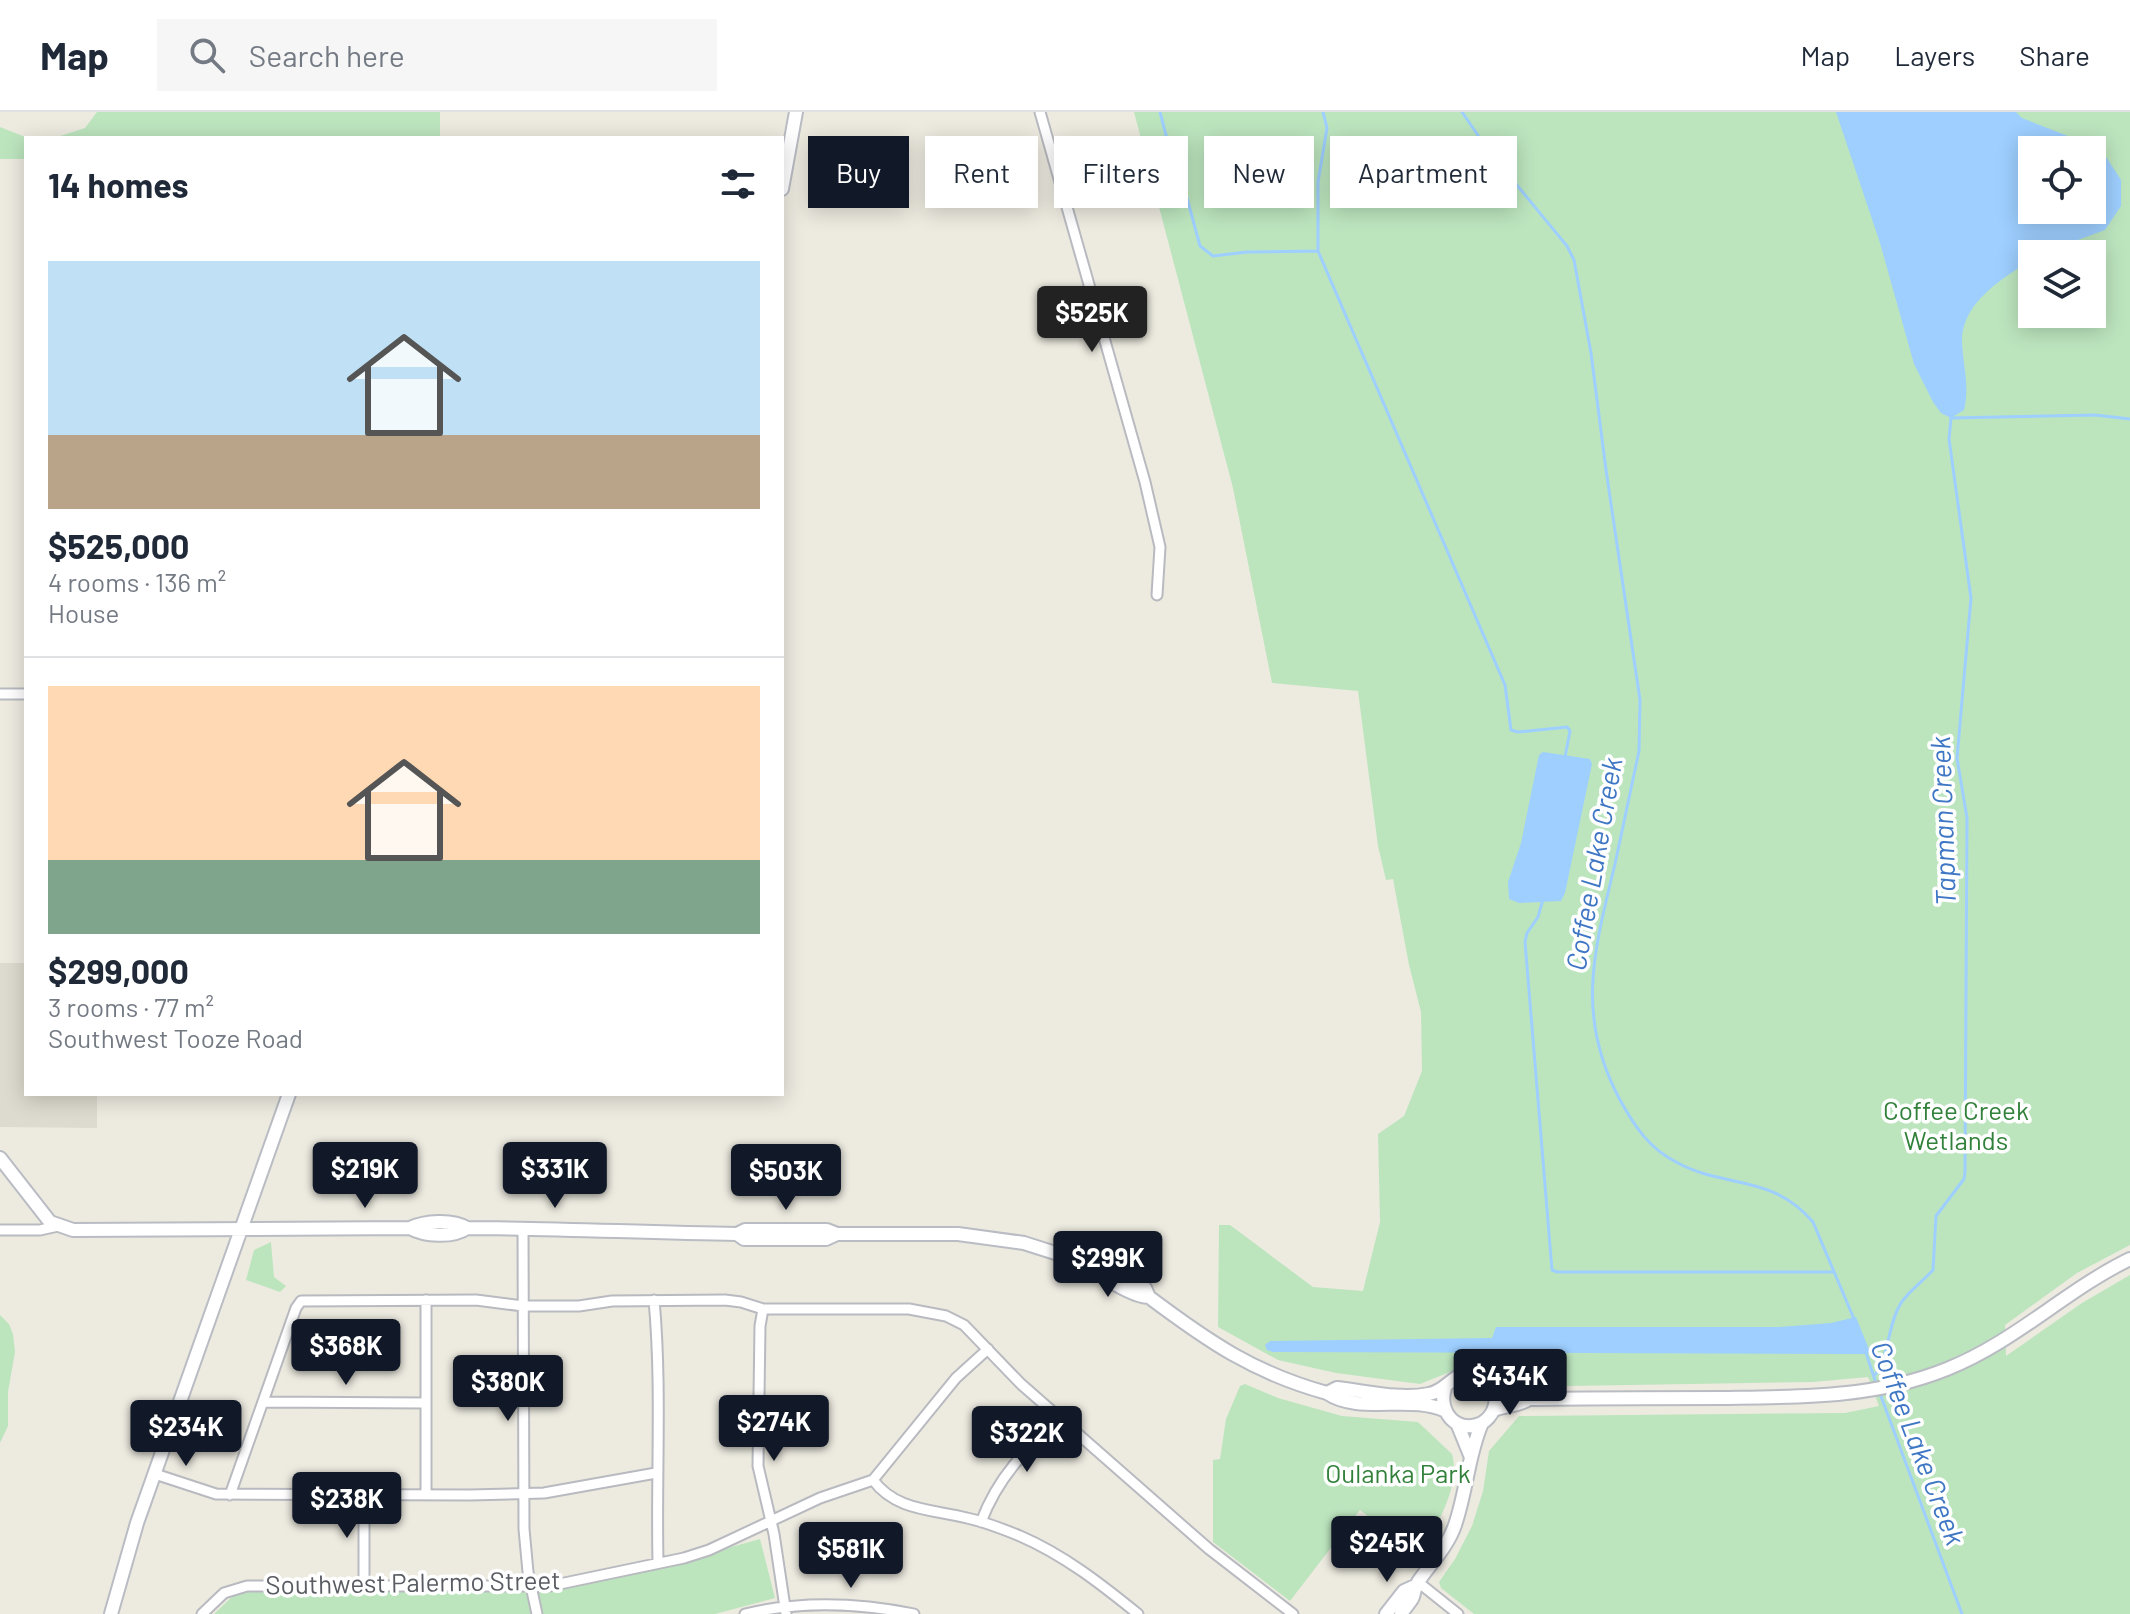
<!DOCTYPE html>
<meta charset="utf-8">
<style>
body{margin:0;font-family:Barlow,sans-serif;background:#f6f6f7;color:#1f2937;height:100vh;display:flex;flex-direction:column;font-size:30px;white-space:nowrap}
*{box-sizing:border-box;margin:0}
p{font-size:26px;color:#747a83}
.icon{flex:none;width:44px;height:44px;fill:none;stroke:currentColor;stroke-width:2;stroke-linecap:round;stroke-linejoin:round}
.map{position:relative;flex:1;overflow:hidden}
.panel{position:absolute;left:24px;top:24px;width:760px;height:960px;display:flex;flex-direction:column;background:#fff;border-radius:0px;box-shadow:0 4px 20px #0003}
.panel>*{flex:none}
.hud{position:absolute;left:808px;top:24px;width:760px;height:72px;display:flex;gap:16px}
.controls{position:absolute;left:2018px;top:24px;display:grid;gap:16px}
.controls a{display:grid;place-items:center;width:88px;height:88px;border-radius:0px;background:#fff;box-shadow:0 4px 20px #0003;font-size:40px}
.price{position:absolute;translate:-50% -68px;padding:0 18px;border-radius:8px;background:#111827;color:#fff;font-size:26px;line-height:52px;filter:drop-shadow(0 2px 4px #0008)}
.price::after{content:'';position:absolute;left:50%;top:48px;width:24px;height:18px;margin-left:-12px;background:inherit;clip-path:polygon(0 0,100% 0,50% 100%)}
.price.current{background:#222;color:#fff}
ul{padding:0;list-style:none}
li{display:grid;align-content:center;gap:16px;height:424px;padding:0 24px}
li+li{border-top:2px solid #e0e1e3}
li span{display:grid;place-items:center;height:248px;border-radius:0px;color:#555}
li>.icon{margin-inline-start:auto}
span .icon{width:144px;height:144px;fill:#fffc;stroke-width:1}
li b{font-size:34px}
h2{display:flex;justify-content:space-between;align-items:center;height:96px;padding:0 24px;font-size:34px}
.tag{padding:0 28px;border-radius:0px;background:#fff;box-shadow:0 4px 20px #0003;font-size:28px;line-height:72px}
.tag.current{background:#111827;color:#fff}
header{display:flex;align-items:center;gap:48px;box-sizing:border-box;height:112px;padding:0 40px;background:#fff;border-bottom:2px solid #e0e1e3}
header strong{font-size:38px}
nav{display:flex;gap:44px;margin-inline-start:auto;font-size:28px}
.search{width:560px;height:72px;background:#f6f6f7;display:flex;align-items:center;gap:20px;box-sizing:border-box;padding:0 28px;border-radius:0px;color:#747a83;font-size:30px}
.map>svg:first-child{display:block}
.education{fill:#dddacf}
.green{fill:#bce5be;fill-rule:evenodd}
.water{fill:#9ecfff;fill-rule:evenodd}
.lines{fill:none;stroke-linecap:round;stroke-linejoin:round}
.stream{stroke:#9ecfff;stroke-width:3}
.street-casing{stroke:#b8bac0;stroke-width:13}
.secondary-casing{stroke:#b9bcc3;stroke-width:16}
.street{stroke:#fff;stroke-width:9}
.secondary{stroke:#fff;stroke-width:12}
.labels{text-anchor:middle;stroke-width:7;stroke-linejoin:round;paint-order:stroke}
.park-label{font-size:26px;fill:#31813b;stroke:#fff}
.street-label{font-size:26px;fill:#595c62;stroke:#fff}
.water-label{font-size:28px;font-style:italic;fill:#3f77c4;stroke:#fff}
</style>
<header>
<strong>Map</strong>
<div class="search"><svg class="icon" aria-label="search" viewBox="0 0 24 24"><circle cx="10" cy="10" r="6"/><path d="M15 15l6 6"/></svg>Search here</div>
<nav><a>Map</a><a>Layers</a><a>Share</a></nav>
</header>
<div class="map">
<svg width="2130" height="1502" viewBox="0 0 2130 1502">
<rect width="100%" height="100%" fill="#edebe0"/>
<path class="education" d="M0,851H26V982H97V1016L0,1015Z"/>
<path class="green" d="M97,0H440V26H54L85,16Z
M1134,0H2130V1133L2077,1161L2005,1213L2006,1244L2082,1191L2130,1163V1502H1474L1441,1476L1439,1470L1455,1447L1472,1414L1483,1379L1489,1339L1519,1304L1845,1301L1879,1294L1868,1265L1813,1270L1516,1275L1502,1272L1491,1262L1479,1255L1465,1254L1420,1272L1336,1261L1278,1248L1218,1215L1219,1113H1230L1313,1175L1363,1179L1380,1110L1378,1022L1404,1004L1422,959L1421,900L1409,853L1393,767L1386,768L1378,734L1358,579L1272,571L1233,376ZM2032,38H2092V98H2032ZM2032,142H2092V202H2032Z
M0,15L28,26H26V47H0Z
M271,1130L274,1165L286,1174L280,1180L246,1168L254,1138Z
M0,1203L9,1212L13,1222L15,1240L8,1280V1314L0,1331Z
M1245,1272L1278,1286L1342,1304L1418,1310L1452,1342C1461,1374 1436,1417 1418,1442L1360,1398L1290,1489L1213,1430V1348L1220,1347L1226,1307L1240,1274Z
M760,1427L775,1486L715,1502H543L536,1479L684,1448Z
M510,1478H521L527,1482L533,1502H214L235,1482L248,1480Z"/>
<path class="water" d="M1836,0H2016L2022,6L2101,37L2121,68V94L2105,118L2040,142H2032V147C2004,166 1961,190 1962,230C1963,254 1970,274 1964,298L1951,306L1941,301L1933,290L1914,252L1880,131ZM2032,38H2092V98H2032Z
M1543,640L1590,647L1592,652L1565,781L1561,789L1519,791L1509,787L1508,770L1521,731L1539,643Z
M1856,1205L1870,1240L1866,1242L1273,1240L1267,1238L1265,1233L1270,1229L1492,1226L1496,1215H1779L1831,1211Z"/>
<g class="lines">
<path class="stream" d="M1160,0L1173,50L1184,75L1200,134L1213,144L1247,140L1318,139
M1323,0L1327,16L1318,70V139L1505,573L1511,618L1518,620L1567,615L1570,619L1565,645
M1462,0L1488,38L1567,134L1574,148L1591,241L1606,358L1640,588L1639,639C1631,677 1623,715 1615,752C1594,839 1575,904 1620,988C1635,1015 1649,1036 1676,1050C1725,1077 1771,1061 1813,1110L1854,1207
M1543,787L1538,805L1527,821L1525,830L1552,1158L1557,1160H1834
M1866,1241L1876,1271
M1874,1264C1890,1244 1887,1213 1901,1191C1909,1179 1923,1169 1933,1158L1936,1104L1964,1067L1965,1060L1967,706L1957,646L1971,486L1949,327L1951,306L2095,303L2130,307
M1879,1279L1962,1502"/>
<defs>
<path id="street" d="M1040,0L1145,370L1160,435L1157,483
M0,582H26
M523,1116L524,1417L528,1460L537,1502
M0,1118H40L58,1114
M426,1188V1383
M654,1188C662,1275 656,1363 658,1450
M763,1197L760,1214L758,1354L774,1422L786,1502
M264,1290L426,1291
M155,1362L216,1382L470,1383L544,1381L656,1361
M873,1368C896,1399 932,1397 967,1406C985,1410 1003,1417 1020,1424C1064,1443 1101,1472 1138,1502
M364,1382V1474
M230,1383L296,1196L301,1189L476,1188L523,1194H579L612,1189L725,1188L741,1190L763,1197H909L946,1204L964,1213L1021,1272L1209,1437L1293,1502
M981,1410C998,1365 1025,1338 1060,1306
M1418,1470L1458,1502
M202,1502L224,1481L247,1474H550L684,1446L709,1438L820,1386L873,1368L956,1266L988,1237
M745,1502C799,1489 859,1491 914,1502"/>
<path id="secondary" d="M782,77L796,0
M0,1046L50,1110L73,1118L410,1116C425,1109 452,1107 467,1116C557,1116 647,1121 737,1122L744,1127H826L837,1122H958L1024,1131L1087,1151L1097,1150L1105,1153L1145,1176L1149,1185C1209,1230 1254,1261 1327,1281C1359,1303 1411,1282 1446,1299
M410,1116C424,1124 453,1126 467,1116
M737,1122L745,1118H827L837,1122
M1087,1151C1096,1163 1134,1185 1149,1185
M1493,1275C1505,1281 1520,1280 1529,1287C1594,1286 1660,1286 1725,1286C1801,1285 1875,1286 1947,1257C2015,1230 2066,1178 2130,1147
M1327,1281L1337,1276C1366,1279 1400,1288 1429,1282C1448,1279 1455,1256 1477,1262C1505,1269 1500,1311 1472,1314C1450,1316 1439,1295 1445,1276
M1494,1298C1505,1293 1520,1294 1529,1287
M1457,1311L1470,1343
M111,1502L137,1411L289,982
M1386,1502L1404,1479L1415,1474
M1401,1502C1404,1497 1409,1492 1412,1487C1415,1481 1414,1476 1418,1470C1431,1451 1448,1434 1455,1413C1467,1378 1468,1343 1482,1311"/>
</defs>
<use href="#street" class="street-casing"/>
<use href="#secondary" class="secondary-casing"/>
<use href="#street" class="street"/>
<use href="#secondary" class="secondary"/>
</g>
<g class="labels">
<g class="park-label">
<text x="1956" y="1008">Coffee Creek<tspan x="1956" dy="30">Wetlands</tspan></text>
<text x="1398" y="1371">Oulanka Park</text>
</g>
<g class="street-label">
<text transform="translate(413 1471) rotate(-1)" y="9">Southwest Palermo Street</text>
</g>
<g class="water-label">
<text transform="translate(1943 709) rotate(-92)" y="10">Tapman Creek</text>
<text transform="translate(1594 752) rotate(-80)" y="10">Coffee Lake Creek</text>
<text transform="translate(1918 1331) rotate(69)" y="10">Coffee Lake Creek</text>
</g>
</g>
</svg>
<div class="controls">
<a><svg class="icon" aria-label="locate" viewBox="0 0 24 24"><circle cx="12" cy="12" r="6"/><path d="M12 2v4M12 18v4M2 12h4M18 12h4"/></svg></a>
<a><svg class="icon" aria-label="layers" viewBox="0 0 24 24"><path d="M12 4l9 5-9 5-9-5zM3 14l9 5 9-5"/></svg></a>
</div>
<b class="price current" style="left:1092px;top:242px">$525K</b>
<b class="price" style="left:365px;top:1098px">$219K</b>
<b class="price" style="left:555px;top:1098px">$331K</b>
<b class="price" style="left:786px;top:1100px">$503K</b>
<b class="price" style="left:1108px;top:1187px">$299K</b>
<b class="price" style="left:346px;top:1275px">$368K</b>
<b class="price" style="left:1510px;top:1305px">$434K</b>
<b class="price" style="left:508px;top:1311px">$380K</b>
<b class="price" style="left:774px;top:1351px">$274K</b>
<b class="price" style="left:186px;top:1356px">$234K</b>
<b class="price" style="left:1027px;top:1362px">$322K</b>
<b class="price" style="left:347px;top:1428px">$238K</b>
<b class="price" style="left:1387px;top:1472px">$245K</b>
<b class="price" style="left:851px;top:1478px">$581K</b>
<div class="hud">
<a class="tag current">Buy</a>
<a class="tag">Rent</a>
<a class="tag">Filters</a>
<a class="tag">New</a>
<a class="tag">Apartment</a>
</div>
<section class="panel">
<h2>14 homes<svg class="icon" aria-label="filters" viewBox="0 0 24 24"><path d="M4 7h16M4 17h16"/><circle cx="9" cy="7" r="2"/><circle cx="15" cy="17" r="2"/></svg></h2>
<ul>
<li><span style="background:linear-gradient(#bfe0f5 70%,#b9a48a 0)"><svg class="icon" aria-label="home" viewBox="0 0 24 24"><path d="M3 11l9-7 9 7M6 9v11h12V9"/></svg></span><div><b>$525,000</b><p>4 rooms · 136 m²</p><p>House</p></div></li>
<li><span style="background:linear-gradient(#ffd9b3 70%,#7fa58c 0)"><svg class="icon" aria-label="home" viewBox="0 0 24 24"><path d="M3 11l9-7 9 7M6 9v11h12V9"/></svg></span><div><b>$299,000</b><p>3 rooms · 77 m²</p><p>Southwest Tooze Road</p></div></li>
</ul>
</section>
</div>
